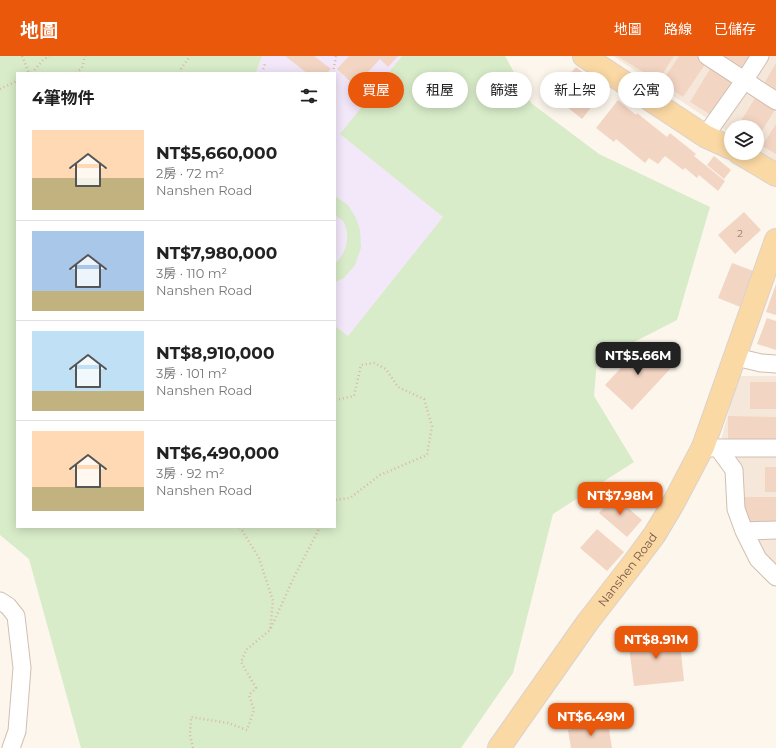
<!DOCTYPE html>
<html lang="zh-TW">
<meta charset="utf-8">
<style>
body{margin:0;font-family:Montserrat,"Noto Sans TC",sans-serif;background:#f6f6f6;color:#222;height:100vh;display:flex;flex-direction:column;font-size:15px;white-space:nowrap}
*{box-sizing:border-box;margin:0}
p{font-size:13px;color:#767676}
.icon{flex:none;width:22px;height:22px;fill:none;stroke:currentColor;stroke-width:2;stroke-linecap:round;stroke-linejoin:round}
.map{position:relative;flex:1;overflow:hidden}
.side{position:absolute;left:16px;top:16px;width:320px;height:456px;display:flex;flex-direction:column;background:#fff;border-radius:0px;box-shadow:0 2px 10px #0003}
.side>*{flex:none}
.top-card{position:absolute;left:348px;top:16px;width:368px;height:36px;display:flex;gap:8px}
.fabs{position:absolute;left:724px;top:64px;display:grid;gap:8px}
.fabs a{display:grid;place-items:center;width:40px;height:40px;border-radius:50%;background:#fff;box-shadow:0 2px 10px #0003;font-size:20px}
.price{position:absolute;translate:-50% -34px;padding:0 9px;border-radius:8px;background:#ea580c;color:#fff;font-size:13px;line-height:26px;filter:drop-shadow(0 1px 2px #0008)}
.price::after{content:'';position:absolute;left:50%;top:24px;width:12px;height:9px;margin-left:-6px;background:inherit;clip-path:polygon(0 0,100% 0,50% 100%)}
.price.active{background:#222;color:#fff}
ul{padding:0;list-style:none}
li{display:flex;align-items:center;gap:12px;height:100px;padding:0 16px}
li+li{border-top:1px solid #e0e0e0}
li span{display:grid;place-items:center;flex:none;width:112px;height:80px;border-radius:0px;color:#555}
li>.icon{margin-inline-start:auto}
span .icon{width:48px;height:48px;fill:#fffc;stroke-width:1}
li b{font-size:17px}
h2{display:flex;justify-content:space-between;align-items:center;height:48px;padding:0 16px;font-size:17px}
.tag{padding:0 14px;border-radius:18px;background:#fff;box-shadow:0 2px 10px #0003;font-size:14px;line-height:36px}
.tag.active{background:#ea580c;color:#fff}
header{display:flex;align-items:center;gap:24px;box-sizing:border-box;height:56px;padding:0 20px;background:#ea580c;color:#fff}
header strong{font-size:19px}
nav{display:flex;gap:22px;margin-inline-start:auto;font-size:14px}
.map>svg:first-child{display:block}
.residential{fill:#f5e8da}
.education{fill:#f3e8fa}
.green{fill:#d8ecc9}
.building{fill:#f3d5c3}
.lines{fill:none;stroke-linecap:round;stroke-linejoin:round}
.minor-casing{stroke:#d1beb0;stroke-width:19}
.major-casing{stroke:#dad1cd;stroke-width:24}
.path{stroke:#d9b8a5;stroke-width:2.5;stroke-dasharray:1 3;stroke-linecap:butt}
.minor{stroke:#fff;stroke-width:17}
.major{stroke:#fbd9a5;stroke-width:22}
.labels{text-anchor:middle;stroke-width:3;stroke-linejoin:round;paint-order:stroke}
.number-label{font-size:10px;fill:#987a6a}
.street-label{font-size:12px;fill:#7a5c4d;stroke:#fffaf3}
</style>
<header>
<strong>地圖</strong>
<nav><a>地圖</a><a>路線</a><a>已儲存</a></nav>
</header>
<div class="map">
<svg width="776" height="692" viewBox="0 0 776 692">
<rect width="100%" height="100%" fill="#fdf6ec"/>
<path class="residential" d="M613,0H776V108L757,95V71H731V78Z
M738,320H776V525L744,454L737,394L719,392Z"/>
<path class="education" d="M262,0H402L340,78L444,161L348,280L335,270V17H256Z"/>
<path class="green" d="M0,0H262L256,17H17V471H335V270L348,280L443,161L340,78L402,0H505L531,47L599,98L710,151L677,264L597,305L594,340L634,406L553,458L513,617L461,692H81L29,503L0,479Z
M335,140L348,149L356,162L360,174L361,192L355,209L344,222L335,226V207C347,198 351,178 343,165C341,163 337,161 335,159Z"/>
<path class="building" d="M285,0H314L331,13L327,17H307Z
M349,0H398L388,11L380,3L355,30L337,13Z
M617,0H674L658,25Z
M679,0H703L708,4L683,41L661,27Z
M715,0H750L740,16Z
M776,7V39L762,31Z
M713,8L735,22L711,59L690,46Z
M576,11L586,19L571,36L561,28Z
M590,23L604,35L582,63L567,51Z
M757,39L776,52L757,83V71H737Z
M618,44L636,59L637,57L667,81L670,77L696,98L694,100L725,125L718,135L699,119L697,122L685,112L683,114L665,100L658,108L649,102L645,107L616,83L614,86L596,72Z
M776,68V98L762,90Z
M714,100L731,114L724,123L707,109Z
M744,156L761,174L735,198L718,179Z
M732,207L756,216L743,252L718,242Z
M776,228V259L766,256Z
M767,262L776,265V294L757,288Z
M644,287L671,312L632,354L605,329Z
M750,326H776V353H750Z
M728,360L776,361V385H728Z
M765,411H776V436H765Z
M614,440L642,464L627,481L599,457Z
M745,441H776V469H745Z
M597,473L624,496L607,515L580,492Z
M679,578L684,625L634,630L628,583Z
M608,667L612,692H571L568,674Z"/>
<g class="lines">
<defs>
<path id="minor" d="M707,0L776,45
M705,80L744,25L760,0
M736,301L761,307L776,308
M711,392H776
M718,392L734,414L736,453L744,475L776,474
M744,475L758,503L776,521
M0,545L8,550L16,560L22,612L17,675L11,692"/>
<g id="major">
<path d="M584,0L705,80L731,92"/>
<path d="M739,97L776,119"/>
<path id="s1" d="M499,692L587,567L635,505L655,478L674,446L703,391L776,184"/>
</g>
</defs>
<use href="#minor" class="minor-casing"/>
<use href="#major" class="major-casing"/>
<path class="path" d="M22,0L29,17
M32,17L43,4L49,0
M76,17L82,12L85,0
M180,17L181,13L190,0
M262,17L265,8
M333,17L336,0
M0,33L17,25
M335,344L354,340L361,309L374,307L386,313L398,331L424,343L432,370L427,399L380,419L350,442L335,444
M271,572L294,521L320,471
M193,692L190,679L191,661L228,667L247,674L254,654L249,639L256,632L241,606L246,594L270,574L273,545L259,502L240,471"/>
<use href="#minor" class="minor"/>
<use href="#major" class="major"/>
</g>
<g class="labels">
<g class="number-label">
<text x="740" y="181">2</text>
</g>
<g class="street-label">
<text dy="4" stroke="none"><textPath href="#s1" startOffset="220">Nanshen Road</textPath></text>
</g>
</g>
</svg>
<div class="fabs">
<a><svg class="icon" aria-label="layers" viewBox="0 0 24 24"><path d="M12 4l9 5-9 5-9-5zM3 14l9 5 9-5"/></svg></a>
</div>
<b class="price active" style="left:638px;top:320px">NT$5.66M</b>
<b class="price" style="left:620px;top:460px">NT$7.98M</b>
<b class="price" style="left:656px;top:604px">NT$8.91M</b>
<b class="price" style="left:591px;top:681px">NT$6.49M</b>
<div class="top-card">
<a class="tag active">買屋</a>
<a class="tag">租屋</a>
<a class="tag">篩選</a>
<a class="tag">新上架</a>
<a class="tag">公寓</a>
</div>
<section class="side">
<h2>4筆物件<svg class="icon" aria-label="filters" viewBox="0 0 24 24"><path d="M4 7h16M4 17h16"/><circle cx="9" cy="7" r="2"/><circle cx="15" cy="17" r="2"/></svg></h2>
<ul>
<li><span style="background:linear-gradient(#ffd9b3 60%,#c2b280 0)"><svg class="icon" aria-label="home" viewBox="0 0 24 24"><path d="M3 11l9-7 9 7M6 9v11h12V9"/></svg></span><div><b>NT$5,660,000</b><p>2房 · 72 m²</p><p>Nanshen Road</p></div></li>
<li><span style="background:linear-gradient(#a9c7e8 75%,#c2b280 0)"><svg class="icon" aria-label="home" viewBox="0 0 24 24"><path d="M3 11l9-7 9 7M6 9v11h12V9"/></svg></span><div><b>NT$7,980,000</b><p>3房 · 110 m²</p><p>Nanshen Road</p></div></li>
<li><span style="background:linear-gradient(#bfe0f5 75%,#c2b280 0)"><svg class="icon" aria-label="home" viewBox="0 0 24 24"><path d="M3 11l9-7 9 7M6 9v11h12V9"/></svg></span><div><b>NT$8,910,000</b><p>3房 · 101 m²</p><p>Nanshen Road</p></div></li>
<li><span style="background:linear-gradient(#ffd9b3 70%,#c2b280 0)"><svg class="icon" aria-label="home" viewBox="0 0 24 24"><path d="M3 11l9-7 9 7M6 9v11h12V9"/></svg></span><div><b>NT$6,490,000</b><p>3房 · 92 m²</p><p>Nanshen Road</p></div></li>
</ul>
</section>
</div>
